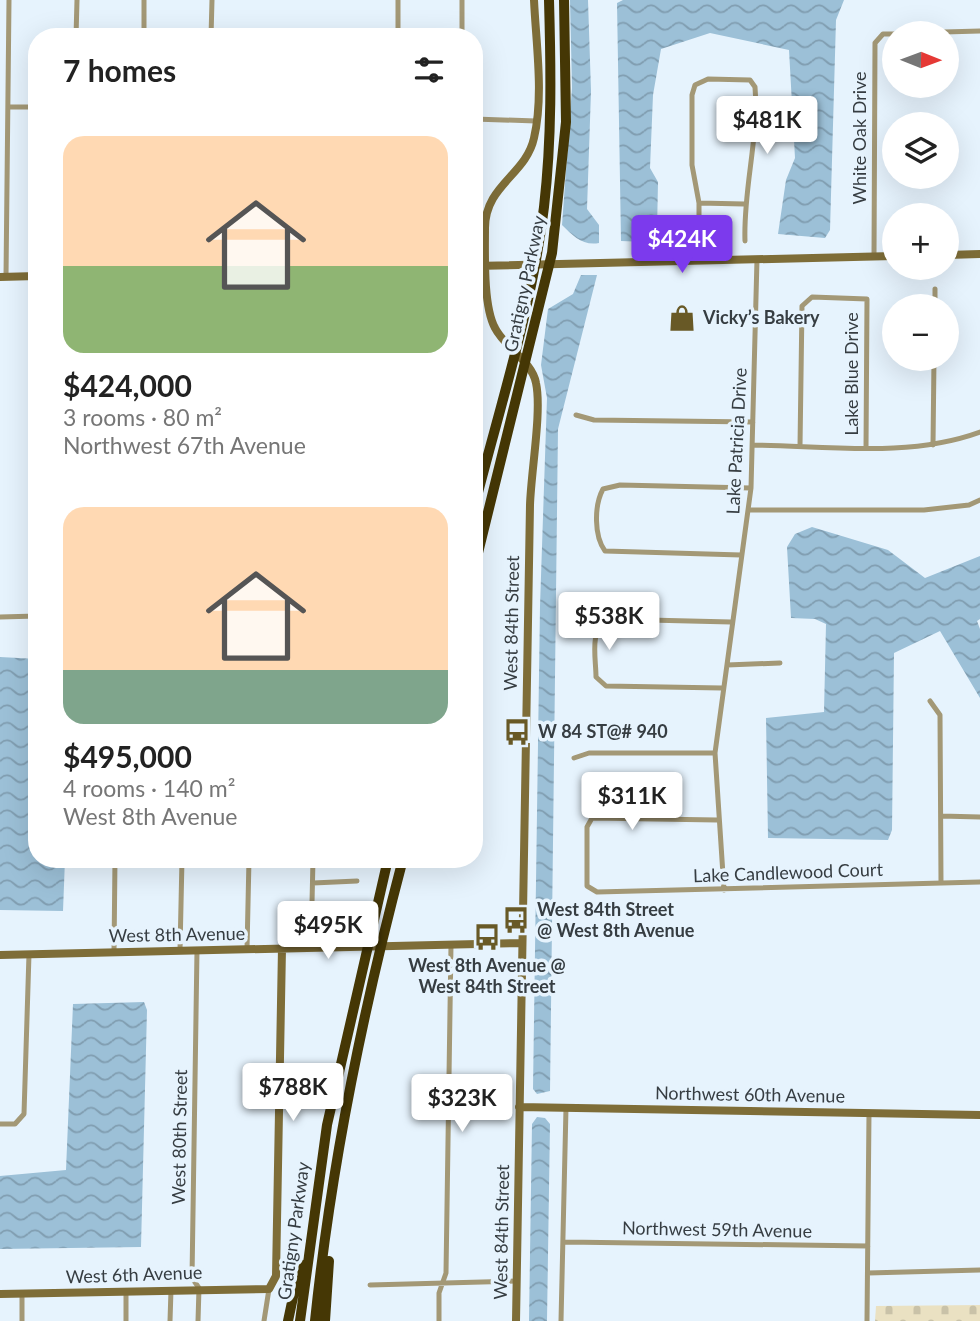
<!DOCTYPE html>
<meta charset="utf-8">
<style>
body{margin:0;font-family:Lato,sans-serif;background:#f6f6f6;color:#222;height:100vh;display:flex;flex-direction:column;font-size:26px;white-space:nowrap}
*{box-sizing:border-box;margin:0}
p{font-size:23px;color:#767676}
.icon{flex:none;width:38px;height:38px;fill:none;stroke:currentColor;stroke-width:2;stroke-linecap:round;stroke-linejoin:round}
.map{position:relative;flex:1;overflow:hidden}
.side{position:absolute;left:28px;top:28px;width:455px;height:840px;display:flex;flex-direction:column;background:#fff;border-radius:28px;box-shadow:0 7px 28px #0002}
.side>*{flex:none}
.needle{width:46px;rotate:91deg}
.fabs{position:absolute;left:882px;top:21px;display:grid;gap:14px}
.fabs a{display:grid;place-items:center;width:77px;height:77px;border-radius:50%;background:#fff;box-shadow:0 7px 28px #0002;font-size:35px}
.price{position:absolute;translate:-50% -60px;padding:0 16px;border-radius:7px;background:#fff;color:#222;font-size:23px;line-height:46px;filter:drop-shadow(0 2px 4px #0008)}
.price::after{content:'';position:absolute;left:50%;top:42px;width:21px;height:16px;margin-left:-10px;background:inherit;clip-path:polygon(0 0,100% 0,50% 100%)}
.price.selected{background:#7c3aed;color:#fff}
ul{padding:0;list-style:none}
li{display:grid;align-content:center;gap:14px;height:371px;padding:0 35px}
li span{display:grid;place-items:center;height:217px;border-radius:21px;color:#555}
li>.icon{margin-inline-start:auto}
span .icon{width:126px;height:126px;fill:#fffc;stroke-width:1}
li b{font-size:30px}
h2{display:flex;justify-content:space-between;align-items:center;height:84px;padding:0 35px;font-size:30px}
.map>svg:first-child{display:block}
.cemetery{fill:url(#cemetery-stones)}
.water{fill:url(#water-waves)}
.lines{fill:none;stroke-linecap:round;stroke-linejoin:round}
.street{stroke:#a39876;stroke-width:5}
.secondary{stroke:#7e6d38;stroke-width:8}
.highway{stroke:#453705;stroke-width:10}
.labels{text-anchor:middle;stroke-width:7;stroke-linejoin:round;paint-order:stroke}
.street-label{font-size:18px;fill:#363d42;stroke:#e6f3fd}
.poi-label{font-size:18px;font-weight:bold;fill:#363d42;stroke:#e6f3fd;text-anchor:start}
</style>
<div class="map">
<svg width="980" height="1321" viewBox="0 0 980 1321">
<defs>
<pattern id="cemetery-stones" width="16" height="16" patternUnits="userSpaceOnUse" patternTransform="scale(1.75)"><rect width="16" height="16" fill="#eae1c2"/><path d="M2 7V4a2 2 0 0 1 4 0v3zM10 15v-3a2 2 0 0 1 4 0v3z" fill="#c9c2a8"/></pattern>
<pattern id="water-waves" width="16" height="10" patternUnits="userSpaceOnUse" patternTransform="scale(1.75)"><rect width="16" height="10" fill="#9cc0d7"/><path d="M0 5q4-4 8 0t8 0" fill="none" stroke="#809db0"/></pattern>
</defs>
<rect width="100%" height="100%" fill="#e6f3fd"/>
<path class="cemetery" d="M980,1305V1321H875L876,1306Z"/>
<path class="water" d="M570,0H588L591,91L587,209L599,225V243C583,246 573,236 562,225L572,88Z
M623,0H844L836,20L830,230L825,238L778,234L786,180L795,158L789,50L710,33L661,49L653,95L650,168L658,182L657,231L647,242L621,241L617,3Z
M581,275H597L558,429L550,1091L537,1094L533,1089L540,606L547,398L541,365L548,309L573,294Z
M812,527L888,550L925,578L980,556V619L977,621L980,629V698L940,631L894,653L892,830L888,840L768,838L766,718L824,712L826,624L815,619L791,618L787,547L795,534Z
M0,657L37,659V859H65L63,911L0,910Z
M144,1002L147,1010L141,1247L0,1249V1176L66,1170L73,1004Z
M537,1117L545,1118L550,1124L547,1321H529L532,1124Z"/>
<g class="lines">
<path class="street" d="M908,33L980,31
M76,37L77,0
M144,37V0
M211,37L212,0
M398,37V0
M462,37V0
M8,107H37
M474,119L536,121
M699,203L744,204
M874,256L875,43L883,34H894
M699,260V203L692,165V95L695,85L708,79L750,80L755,87C759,139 743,189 745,241
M6,277L9,0
M935,306V289
M576,415L594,420L753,422
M753,445C828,446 909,458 980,432
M933,445L934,359
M800,446L802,306L812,297L867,299L866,448
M749,510H924L969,505L980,500
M741,555L605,551C594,536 594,506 603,489L620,485L751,488
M0,617L37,616
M727,665L780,663
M722,688L606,686L596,677C596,658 589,631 607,619L731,622
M930,701L940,715L941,882
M574,758L589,753H715
M941,816L980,817
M717,820L592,818L587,827V886L597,892L980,882
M313,883L357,881
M724,890L715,753L751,488L757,259
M311,947L313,859
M247,949L249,859
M180,950L182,859
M197,950L192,1278L199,1288L198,1321
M114,952L115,859
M0,1124H15L24,1114L29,954
M565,1242L868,1246
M868,1273L980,1270
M370,1285L517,1281
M22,1293V1321
M126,1321V1291
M170,1321L171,1290
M264,1321L269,1289
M439,1321V1293L446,1273L451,945
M561,1321L566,1108
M867,1321L869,1113"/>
<path class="secondary" d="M947,255L980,254
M474,266L894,256
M0,277L37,276
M0,955L522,943
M519,1107L980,1115
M0,1294L269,1289L276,1276L282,948
M516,1321L530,505C531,472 542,411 536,383C532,361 505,348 495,328C483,306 485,254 485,228C485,185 526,175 534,138C544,95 536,44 534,0"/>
<path class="highway" d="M474,508C499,409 532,309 544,207C552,138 551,70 549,0
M474,569L552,253L566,122L564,0
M288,1321L300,1264
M300,1321L327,1125L388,859
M315,1321C331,1166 363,1010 403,859
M325,1321L329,1261"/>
</g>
<defs>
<symbol id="shop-bare" viewBox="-9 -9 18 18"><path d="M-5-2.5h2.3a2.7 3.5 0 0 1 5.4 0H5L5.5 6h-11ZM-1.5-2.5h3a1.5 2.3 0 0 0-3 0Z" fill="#685926" stroke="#e6f3fd" stroke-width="2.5" paint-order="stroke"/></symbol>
<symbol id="bus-bare" viewBox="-9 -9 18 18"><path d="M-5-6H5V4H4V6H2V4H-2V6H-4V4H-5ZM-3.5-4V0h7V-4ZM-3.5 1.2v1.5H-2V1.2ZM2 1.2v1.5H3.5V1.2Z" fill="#685926" stroke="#e6f3fd" stroke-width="2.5" paint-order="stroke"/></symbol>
</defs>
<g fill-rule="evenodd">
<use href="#shop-bare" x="663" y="299" width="38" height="38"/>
<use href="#bus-bare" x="498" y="713" width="38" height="38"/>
<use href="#bus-bare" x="497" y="901" width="38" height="38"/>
<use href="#bus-bare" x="468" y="918" width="38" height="38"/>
</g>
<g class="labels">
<g class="street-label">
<text transform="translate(860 138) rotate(-90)" y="6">White Oak Drive</text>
<text transform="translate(525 284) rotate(-78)" y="6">Gratigny Parkway</text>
<text transform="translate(852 374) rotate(-90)" y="6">Lake Blue Drive</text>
<text transform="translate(737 441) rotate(-87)" y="6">Lake Patricia Drive</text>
<text transform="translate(512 623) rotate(-89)" y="6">West 84th Street</text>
<text transform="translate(788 873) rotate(-2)" y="6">Lake Candlewood Court</text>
<text transform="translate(177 935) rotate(-1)" y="6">West 8th Avenue</text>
<text transform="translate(750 1095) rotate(1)" y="6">Northwest 60th Avenue</text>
<text transform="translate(180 1137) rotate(-89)" y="6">West 80th Street</text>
<text transform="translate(717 1230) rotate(1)" y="6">Northwest 59th Avenue</text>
<text transform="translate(294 1231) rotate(-82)" y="6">Gratigny Parkway</text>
<text transform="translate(502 1232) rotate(-89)" y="6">West 84th Street</text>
<text transform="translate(134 1275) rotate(-2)" y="6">West 6th Avenue</text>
</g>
<g class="poi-label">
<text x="703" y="324">Vicky’s Bakery</text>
<text x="538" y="738">W 84 ST@# 940</text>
<text x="537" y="916">West 84th Street<tspan x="537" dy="21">@ West 8th Avenue</tspan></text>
<text x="487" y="972" text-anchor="middle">West 8th Avenue @<tspan x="487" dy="21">West 84th Street</tspan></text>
</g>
</g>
</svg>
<div class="fabs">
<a><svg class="needle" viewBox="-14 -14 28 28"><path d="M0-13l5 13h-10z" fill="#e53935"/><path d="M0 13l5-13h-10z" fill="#767676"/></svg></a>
<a><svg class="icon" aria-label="layers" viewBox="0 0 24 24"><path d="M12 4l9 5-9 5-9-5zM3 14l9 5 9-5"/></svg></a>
<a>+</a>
<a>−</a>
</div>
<b class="price" style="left:767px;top:156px">$481K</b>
<b class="price selected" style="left:682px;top:275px">$424K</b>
<b class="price" style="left:609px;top:652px">$538K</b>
<b class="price" style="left:632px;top:832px">$311K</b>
<b class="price" style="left:328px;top:961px">$495K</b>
<b class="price" style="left:293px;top:1123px">$788K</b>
<b class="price" style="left:462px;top:1134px">$323K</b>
<section class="side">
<h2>7 homes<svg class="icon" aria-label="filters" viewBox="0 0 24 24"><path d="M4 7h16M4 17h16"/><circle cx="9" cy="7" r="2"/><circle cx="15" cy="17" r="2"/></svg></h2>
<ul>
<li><span style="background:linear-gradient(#ffd9b3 60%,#8fb573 0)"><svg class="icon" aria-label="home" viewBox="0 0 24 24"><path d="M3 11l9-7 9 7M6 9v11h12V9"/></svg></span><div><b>$424,000</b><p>3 rooms · 80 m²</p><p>Northwest 67th Avenue</p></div></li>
<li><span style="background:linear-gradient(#ffd9b3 75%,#7fa58c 0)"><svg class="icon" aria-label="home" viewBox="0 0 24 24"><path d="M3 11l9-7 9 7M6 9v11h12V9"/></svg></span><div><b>$495,000</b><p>4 rooms · 140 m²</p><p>West 8th Avenue</p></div></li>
</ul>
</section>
</div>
